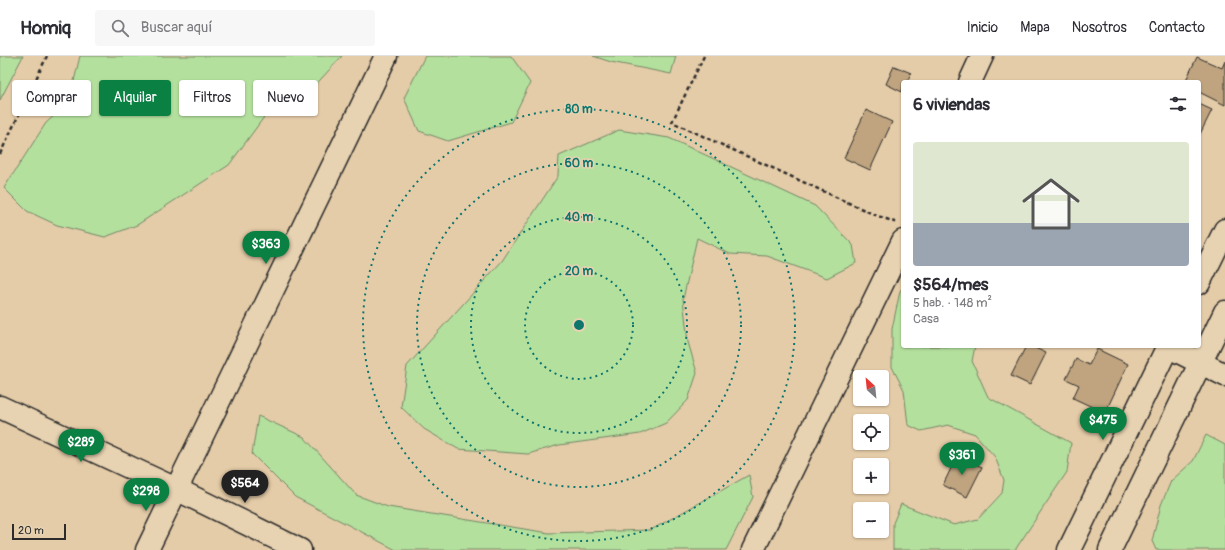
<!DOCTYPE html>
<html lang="es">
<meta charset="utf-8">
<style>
body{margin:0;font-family:Pangolin,sans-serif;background:#f7f7f7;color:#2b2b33;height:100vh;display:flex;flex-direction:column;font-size:15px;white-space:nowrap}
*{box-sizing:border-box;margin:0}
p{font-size:13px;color:#7c7c81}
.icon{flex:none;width:22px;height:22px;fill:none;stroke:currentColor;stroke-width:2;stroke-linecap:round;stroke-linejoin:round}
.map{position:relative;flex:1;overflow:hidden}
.details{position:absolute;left:901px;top:24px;width:300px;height:268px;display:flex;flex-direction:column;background:#fff;border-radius:4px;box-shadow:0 1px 3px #0004}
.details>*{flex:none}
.banner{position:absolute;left:12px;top:24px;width:380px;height:36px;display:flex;gap:8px}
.needle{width:26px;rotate:333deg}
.fabs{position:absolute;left:853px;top:314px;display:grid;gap:8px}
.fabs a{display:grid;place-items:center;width:36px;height:36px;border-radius:4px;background:#fff;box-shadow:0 1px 3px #0004;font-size:20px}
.scale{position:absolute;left:12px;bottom:10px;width:54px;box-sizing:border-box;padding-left:4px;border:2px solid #2b2b2b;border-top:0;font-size:11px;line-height:14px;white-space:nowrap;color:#2b2b2b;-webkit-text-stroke:3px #e7d2b1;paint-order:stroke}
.price{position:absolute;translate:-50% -34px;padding:0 9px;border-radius:14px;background:#0b8043;color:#fff;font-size:13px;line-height:26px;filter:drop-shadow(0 1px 2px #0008)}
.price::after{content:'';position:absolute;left:50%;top:24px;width:12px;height:9px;margin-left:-6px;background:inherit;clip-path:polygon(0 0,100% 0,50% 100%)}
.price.selected{background:#222;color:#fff}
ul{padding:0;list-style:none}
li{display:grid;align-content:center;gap:8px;height:212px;padding:0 12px}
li+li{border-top:1px solid #e1e1e2}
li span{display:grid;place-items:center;height:124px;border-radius:4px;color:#555}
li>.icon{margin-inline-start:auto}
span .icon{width:72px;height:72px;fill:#fffc;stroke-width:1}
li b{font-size:17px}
h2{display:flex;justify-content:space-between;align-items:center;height:48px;padding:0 12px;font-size:17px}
.tag{padding:0 14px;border-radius:4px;background:#fff;box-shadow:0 1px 3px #0004;font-size:14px;line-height:36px}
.tag.selected{background:#0b8043;color:#fff}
header{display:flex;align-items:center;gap:24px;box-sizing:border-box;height:56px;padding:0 20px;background:#fff;border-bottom:1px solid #e1e1e2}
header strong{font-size:19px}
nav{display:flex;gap:22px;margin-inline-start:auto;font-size:14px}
.search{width:280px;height:36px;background:#f7f7f7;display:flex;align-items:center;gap:10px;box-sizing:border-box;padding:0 14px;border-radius:4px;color:#7c7c81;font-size:15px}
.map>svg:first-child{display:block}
.green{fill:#b4e09e;stroke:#708664}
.building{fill:#bfa47f;stroke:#2b2b2b}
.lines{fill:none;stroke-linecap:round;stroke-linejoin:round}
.minor-casing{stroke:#2b2b2b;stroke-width:25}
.path{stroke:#2b2b2b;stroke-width:2.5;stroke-dasharray:4 3;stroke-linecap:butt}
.minor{stroke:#e7d2b1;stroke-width:22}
.ring{fill:none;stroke:#0f766e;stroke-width:2;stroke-dasharray:2 4}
.centre{fill:#0f766e;stroke:#e7d2b1;stroke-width:2}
.ring-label{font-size:12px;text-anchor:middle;font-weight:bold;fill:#0f766e;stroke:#e7d2b1;stroke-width:3;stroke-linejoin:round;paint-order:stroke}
</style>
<header>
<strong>Homiq</strong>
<div class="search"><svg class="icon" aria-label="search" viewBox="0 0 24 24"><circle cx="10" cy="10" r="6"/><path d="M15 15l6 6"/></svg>Buscar aquí</div>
<nav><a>Inicio</a><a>Mapa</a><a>Nosotros</a><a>Contacto</a></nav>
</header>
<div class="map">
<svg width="1225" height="494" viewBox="0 0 1225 494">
<rect width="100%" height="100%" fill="#e5cca8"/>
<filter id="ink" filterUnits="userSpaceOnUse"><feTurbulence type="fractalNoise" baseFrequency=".025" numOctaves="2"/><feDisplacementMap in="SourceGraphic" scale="8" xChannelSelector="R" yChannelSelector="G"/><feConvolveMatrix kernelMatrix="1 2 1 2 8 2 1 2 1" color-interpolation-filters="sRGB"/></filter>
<g filter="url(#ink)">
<path class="green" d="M0,0H23L0,44Z
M80,0H342L310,35L275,46L229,109L137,169L105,181L57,169L27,155L4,132L46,67L69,46Z
M425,0H511L530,27L511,66L448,85L419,75L404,42Z
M593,0H676L671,18L611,6Z
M619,74L669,82L815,150L853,189L856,207L827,222L767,200L730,198L697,182L683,243L688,286L697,317L688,344L666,367L640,378L559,389L528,398L458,393L424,373L401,351L407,310L502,205L558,120L559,100Z
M903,231V290H975L972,305L988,341L1071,387L1067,416L1015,494H893V467L901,448L954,469L978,463L1002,437L1004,424L995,401L975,378L948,369L921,375L908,369L904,334L892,311V273L900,235Z
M258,360L304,381L356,439L388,451L549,477L651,474L749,419L753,441L726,494H396L295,441L252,398Z
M1206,379L1225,389V494H1156L1152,485L1161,449L1171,425L1193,405Z"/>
<path class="building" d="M1197,1L1222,12L1225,5V49L1199,36V26H1185Z
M894,10L911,17L907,26H903L902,36L886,28Z
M1199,48L1212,54L1199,80Z
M866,54L892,66L870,114L844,102Z
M1026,290H1031L1046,297L1030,329L1011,320Z
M1097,293L1128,308L1105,357L1073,342L1079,329L1066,323L1076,303L1089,309Z
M957,400L982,411L967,441L943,429Z"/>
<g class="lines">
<defs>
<path id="minor" d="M970,26L982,0
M1199,227L1225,174
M1167,290L1225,319
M0,351L176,433L300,494
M147,494L386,0
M753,494L903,185
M1069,494L1168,290
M1110,494L1225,256"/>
</defs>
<use href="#minor" class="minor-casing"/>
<path class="path" d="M704,0L672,66L873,158L897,167
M0,98L47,0"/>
<use href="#minor" class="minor"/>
</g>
</g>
<g class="ring">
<circle cx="579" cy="269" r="54"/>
<circle cx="579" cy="269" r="108"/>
<circle cx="579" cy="269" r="162"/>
<circle cx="579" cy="269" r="216"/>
</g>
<circle cx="579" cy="269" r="6" class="centre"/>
<g class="ring-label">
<text x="579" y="57">80 m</text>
<text x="579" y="111">60 m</text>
<text x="579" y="165">40 m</text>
<text x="579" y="219">20 m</text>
</g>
</svg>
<div class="fabs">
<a><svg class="needle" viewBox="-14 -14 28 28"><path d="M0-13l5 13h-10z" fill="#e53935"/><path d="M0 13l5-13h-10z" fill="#7c7c81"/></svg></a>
<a><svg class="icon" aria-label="locate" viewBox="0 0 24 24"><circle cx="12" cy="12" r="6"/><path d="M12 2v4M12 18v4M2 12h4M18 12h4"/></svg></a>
<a>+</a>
<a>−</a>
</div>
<div class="scale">20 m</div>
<b class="price" style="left:266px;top:209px">$363</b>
<b class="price" style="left:1103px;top:385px">$475</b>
<b class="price" style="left:81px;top:407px">$289</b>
<b class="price" style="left:962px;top:420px">$361</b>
<b class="price selected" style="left:245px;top:448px">$564</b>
<b class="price" style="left:146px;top:456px">$298</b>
<div class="banner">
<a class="tag">Comprar</a>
<a class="tag selected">Alquilar</a>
<a class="tag">Filtros</a>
<a class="tag">Nuevo</a>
</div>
<section class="details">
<h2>6 viviendas<svg class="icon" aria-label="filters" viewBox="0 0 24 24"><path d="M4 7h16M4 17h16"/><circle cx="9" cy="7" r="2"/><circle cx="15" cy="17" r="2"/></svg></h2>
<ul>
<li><span style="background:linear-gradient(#dfe7d0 65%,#9aa5b1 0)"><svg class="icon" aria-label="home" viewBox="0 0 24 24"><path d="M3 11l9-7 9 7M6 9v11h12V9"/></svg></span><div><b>$564/mes</b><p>5 hab. · 148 m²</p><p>Casa</p></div></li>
</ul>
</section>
</div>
